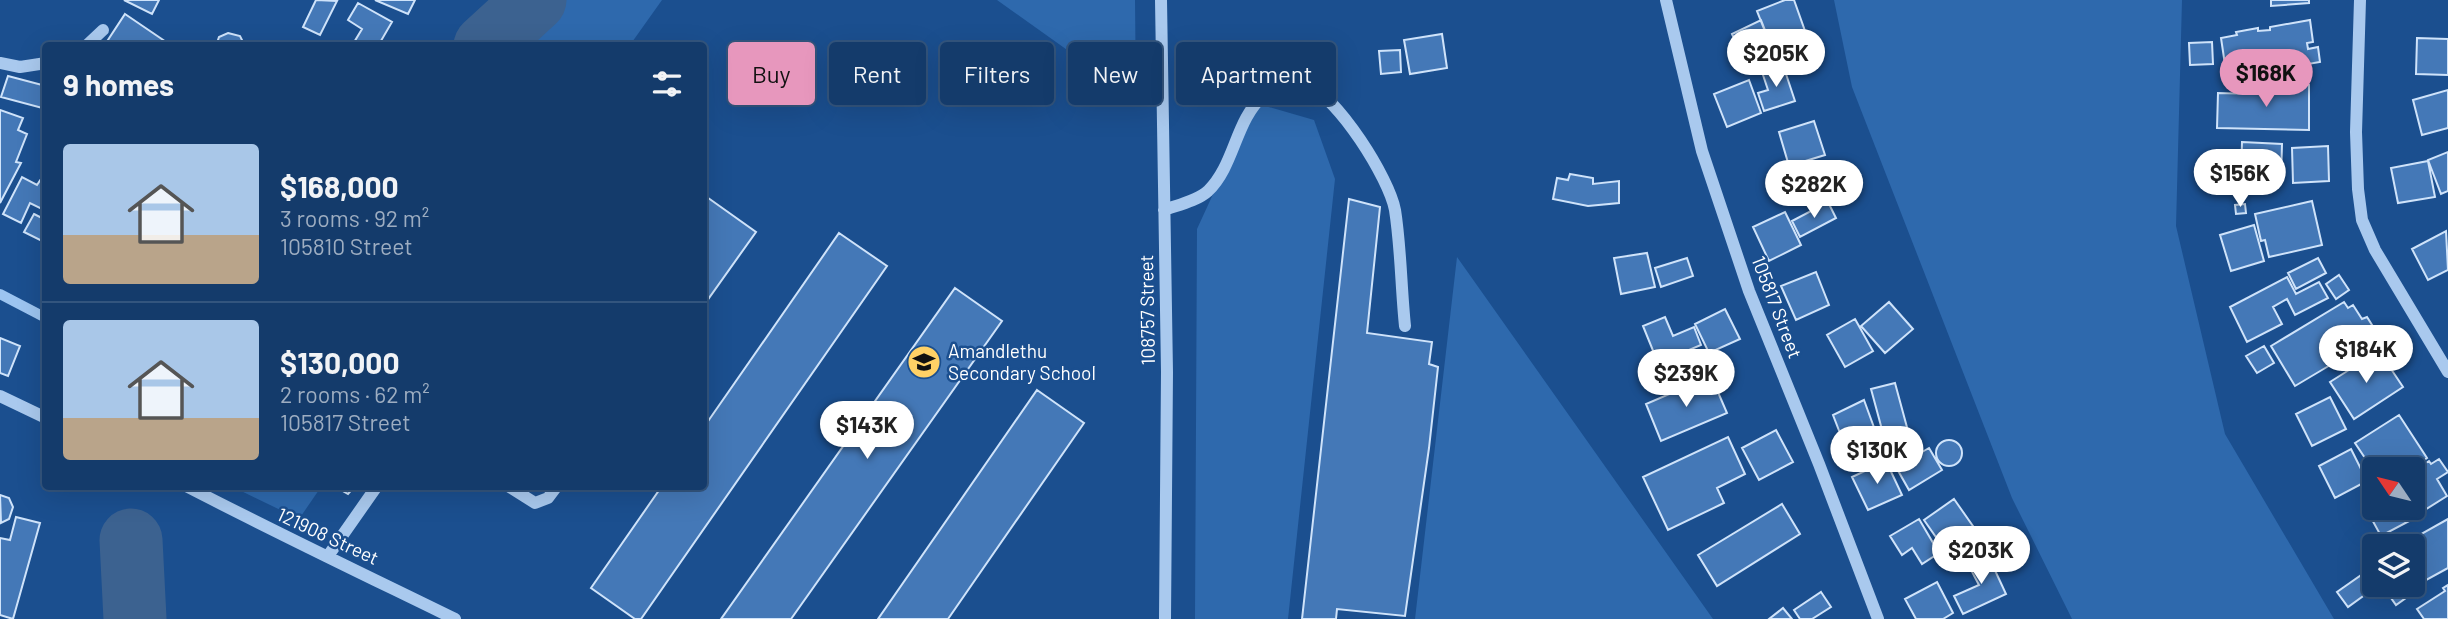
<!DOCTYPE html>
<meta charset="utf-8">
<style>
body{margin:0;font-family:Barlow,sans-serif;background:#214673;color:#f1f3f6;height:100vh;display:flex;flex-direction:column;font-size:26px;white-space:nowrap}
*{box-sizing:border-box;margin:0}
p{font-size:23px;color:#9dadc1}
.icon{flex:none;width:38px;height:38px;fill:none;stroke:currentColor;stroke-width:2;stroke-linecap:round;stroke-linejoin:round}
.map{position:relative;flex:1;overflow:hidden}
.side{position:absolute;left:42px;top:42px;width:665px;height:448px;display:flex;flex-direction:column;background:#143b6b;border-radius:7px;box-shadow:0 7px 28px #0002,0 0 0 2px #33557e}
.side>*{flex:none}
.top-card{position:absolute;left:728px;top:42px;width:665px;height:63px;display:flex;gap:14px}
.needle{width:46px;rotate:305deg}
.fabs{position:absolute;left:2362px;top:457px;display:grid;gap:14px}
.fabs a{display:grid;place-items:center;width:63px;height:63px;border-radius:7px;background:#143b6b;box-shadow:0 7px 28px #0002,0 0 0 2px #33557e;font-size:35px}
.price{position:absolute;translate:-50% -60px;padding:0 16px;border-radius:24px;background:#fff;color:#222;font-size:23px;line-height:46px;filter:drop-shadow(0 2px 4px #0008)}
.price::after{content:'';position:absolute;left:50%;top:42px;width:21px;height:16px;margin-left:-10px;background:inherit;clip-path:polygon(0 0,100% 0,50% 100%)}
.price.selected{background:#e797bd;color:#111}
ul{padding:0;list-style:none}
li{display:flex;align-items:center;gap:21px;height:175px;padding:0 21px}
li+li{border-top:2px solid #33557e}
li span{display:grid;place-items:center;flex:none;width:196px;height:140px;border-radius:7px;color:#555}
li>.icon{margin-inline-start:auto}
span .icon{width:84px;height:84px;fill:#fffc;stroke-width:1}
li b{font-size:30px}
h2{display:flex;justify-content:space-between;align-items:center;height:84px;padding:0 21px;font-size:30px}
.pill{padding:0 24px;border-radius:7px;background:#143b6b;box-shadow:0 7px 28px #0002,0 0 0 2px #33557e;font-size:24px;line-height:63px}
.pill.selected{background:#e797bd;color:#111}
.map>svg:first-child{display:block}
.green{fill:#2e69ad}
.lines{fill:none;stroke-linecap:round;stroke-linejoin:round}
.stream{stroke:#9cc4f0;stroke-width:10}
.river{stroke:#3c6290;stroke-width:63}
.building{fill:#4478b7;stroke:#cfe3fa;stroke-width:2}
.minor{stroke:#a9c9ee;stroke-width:12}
.labels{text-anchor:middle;stroke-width:5;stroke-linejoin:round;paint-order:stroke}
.street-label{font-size:19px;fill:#fff;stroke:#1b4f8f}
.poi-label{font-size:19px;fill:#fff;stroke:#1b4f8f;text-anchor:start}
</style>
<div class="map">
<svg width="2448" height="619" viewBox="0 0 2448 619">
<rect width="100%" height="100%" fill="#1b4f8f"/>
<path class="green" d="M554,0H662L630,45H503Z
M997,0H1135L1136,99Z
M1834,0H2182L2176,226L2225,434L2334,619H2072L2012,498L1852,87Z
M1255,103L1314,120L1335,179L1288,619H1195L1197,229Z
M1457,257L1713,619H1415Z
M233,487H321L299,519Z"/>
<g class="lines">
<path class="stream" d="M0,294L46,318"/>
<path class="river" d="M485,46L535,0
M131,540L135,619"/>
</g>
<path class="building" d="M124,0H159L152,14Z
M316,0L337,1L320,35L303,27Z
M375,0H415L408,14Z
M1785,0H1794L1805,31L1770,44L1757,11Z
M2271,0H2309V3L2271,6Z
M358,3L392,22L378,46L353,44L362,29L348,20Z
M125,14L172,46H104Z
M1761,20L1768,38L1739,50L1732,34Z
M2310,20L2313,42L2307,43L2308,49L2318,47L2320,62L2227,78L2221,38L2237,35L2236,32L2258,28V31L2270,30V27Z
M228,33L240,36L245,46H216L219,37Z
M1442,34L1447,68L1410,74L1404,40Z
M2417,38L2448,39V75L2416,74Z
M2212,42L2213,64L2190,65L2189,43Z
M1400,50L1401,72L1381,74L1379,51Z
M1783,65L1795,101L1764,111L1758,93L1768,90L1762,72Z
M8,76L46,86V109L1,97Z
M1749,80L1761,113L1727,127L1714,94Z
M2287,85H2309V130L2217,128L2218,93L2252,94V88L2287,89Z
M2448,90V128L2422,135L2413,100Z
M0,110L23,118L18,130L27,134L16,162L21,163L0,203Z
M1814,121L1825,155L1789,166L1779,132Z
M2242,142L2282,144L2281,179L2241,177Z
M2328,146L2329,181L2293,183L2292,148Z
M2448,152V191L2441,194L2428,160Z
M2428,161L2435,197L2398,203L2391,168Z
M1570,174L1593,178V184L1619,181V203L1588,206L1553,199L1557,178L1568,180Z
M43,176L46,177V211L30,203L21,223L3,214L22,177L37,185Z
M704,195L756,232L704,305Z
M1349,199L1380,207L1367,333L1432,342L1429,364L1438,367L1429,448L1405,616L1337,609L1336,619H1302Z
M2312,201L2322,245L2269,257L2265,240L2261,241L2255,214Z
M1828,202L1836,218L1800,237L1792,221Z
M2245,204L2246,213L2236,214L2235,205Z
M1785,212L1801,245L1769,261L1753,227Z
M34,214L46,220V243L24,232Z
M2254,225L2264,261L2231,271L2220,235Z
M2446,231L2448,270L2428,280L2412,249Z
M839,233L887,266L641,619H635L591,588L662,486H704V427Z
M1647,253L1655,287L1621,294L1614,258Z
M1687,258L1693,276L1661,287L1655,268Z
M2318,258L2326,273L2296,289L2288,273Z
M1816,272L1829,305L1796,320L1781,286Z
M2339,275L2349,290L2336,299L2326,284Z
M2287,277L2296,294L2319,282L2328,298L2295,315L2287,299L2273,307L2282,324L2247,342L2230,307Z
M955,288L1002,321L791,619H721Z
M1889,302L1913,329L1885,353L1861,326Z
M2344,302L2348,308L2353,305L2362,319L2367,317L2379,336L2295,386L2271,346Z
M1725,309L1740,339L1709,353L1695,324Z
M1665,317L1673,336L1694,327L1701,345L1658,363L1643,326Z
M1855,319L1873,351L1845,367L1827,335Z
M0,338L20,346L8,376L0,373Z
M2264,346L2274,363L2257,373L2246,356Z
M2379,351L2403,387L2354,419L2330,382Z
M1711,376L1727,413L1661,441L1646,404Z
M1895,383L1908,431L1884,437L1871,389Z
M1037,390L1084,423L948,619H878Z
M2330,397L2346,429L2312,446L2296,414Z
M1864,400L1876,433L1845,446L1833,415Z
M2399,415L2427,458L2411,469H2403L2398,461L2386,469H2375V473L2355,443Z
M1776,430L1793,462L1759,480L1742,448Z
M1728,437L1745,474L1717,488L1724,503L1668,530L1643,477Z
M1936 453a13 13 0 1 1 26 0a13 13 0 1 1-26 0Z
M1929,448L1942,470L1909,490L1896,467Z
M2351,449L2367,481L2335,498L2319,466Z
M2439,459L2448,472L2437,479L2447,496L2420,513L2413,503V471L2429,461L2431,464Z
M1886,461L1902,495L1868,510L1852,477Z
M334,486H355L348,494Z
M0,495L9,498L13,507L9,519L1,523Z
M1954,499L1975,529L1945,550L1924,520Z
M2375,499V508H2407L2413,519L2381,536L2364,505Z
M1782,504L1800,534L1717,586L1698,555Z
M16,517L40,523L13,619L0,615V538L10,540Z
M1919,519L1939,553L1922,564L1912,548L1902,555L1890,536Z
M2448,519V568L2419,584L2413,574V546H2400Z
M1986,551L2006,594L1963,614L1954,596L1979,585L1970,568L1981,563L1977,555Z
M2367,571L2377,586L2348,607L2337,592Z
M2413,578L2420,588L2396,605L2384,588L2387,584H2413Z
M1937,582L1953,613L1943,619H1916L1905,599Z
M2448,585V619H2424L2417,609L2445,591L2443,588Z
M1821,592L1831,607L1812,619H1800L1794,610Z
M1783,608L1792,619H1769Z"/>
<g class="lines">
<path class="minor" d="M1161,0L1167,372L1165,619
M1666,0L1702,151L1749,291L1819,464L1878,619
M2360,0L2356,132L2358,189L2362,220L2375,250L2448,372
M86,46L103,30
M0,63L20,67L46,63
M1164,210C1178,205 1197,201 1208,191C1235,165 1235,120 1264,95C1274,86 1295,81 1308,86C1338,97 1389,178 1395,210C1401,248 1401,288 1405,326
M0,396L46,418
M186,486C275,532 365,575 455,619
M508,486L535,503L548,498L557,486
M328,556L377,486"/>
</g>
<defs>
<symbol id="school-disc" viewBox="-11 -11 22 22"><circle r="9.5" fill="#ffd166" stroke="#1b4f8f"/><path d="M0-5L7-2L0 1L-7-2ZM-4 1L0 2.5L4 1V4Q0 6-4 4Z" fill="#111"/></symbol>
</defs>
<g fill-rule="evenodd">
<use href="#school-disc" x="905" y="343" width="38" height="38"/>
</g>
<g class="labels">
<g class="street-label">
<text transform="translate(1777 307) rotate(69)" y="7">105817 Street</text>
<text transform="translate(1147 310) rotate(-91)" y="7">108757 Street</text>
<text transform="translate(328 536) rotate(25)" y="7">121908 Street</text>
</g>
<g class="poi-label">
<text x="948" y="358">Amandlethu<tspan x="948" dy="22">Secondary School</tspan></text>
</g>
</g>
</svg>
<div class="fabs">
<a><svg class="needle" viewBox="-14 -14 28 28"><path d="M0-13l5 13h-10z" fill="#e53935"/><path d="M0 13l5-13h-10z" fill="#9dadc1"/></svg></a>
<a><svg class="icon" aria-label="layers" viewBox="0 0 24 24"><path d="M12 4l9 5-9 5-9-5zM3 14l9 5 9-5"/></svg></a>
</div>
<b class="price" style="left:1776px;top:89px">$205K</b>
<b class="price selected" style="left:2266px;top:109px">$168K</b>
<b class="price" style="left:2240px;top:209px">$156K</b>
<b class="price" style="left:1814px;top:220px">$282K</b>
<b class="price" style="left:2366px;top:385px">$184K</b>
<b class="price" style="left:1686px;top:409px">$239K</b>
<b class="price" style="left:867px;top:461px">$143K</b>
<b class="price" style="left:1877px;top:486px">$130K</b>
<b class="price" style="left:1981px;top:586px">$203K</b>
<div class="top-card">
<a class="pill selected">Buy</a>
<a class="pill">Rent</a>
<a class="pill">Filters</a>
<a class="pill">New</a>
<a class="pill">Apartment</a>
</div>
<section class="side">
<h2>9 homes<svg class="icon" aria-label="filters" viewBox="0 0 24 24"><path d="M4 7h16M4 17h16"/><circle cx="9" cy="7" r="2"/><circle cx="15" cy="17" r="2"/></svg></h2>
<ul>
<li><span style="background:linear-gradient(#a9c7e8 65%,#b9a48a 0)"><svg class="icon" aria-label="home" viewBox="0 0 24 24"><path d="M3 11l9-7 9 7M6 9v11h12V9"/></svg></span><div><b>$168,000</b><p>3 rooms · 92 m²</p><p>105810 Street</p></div></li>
<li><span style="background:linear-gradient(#a9c7e8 70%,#b9a48a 0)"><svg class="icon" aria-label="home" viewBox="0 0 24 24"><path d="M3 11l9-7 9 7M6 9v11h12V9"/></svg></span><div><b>$130,000</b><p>2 rooms · 62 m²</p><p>105817 Street</p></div></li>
</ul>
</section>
</div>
